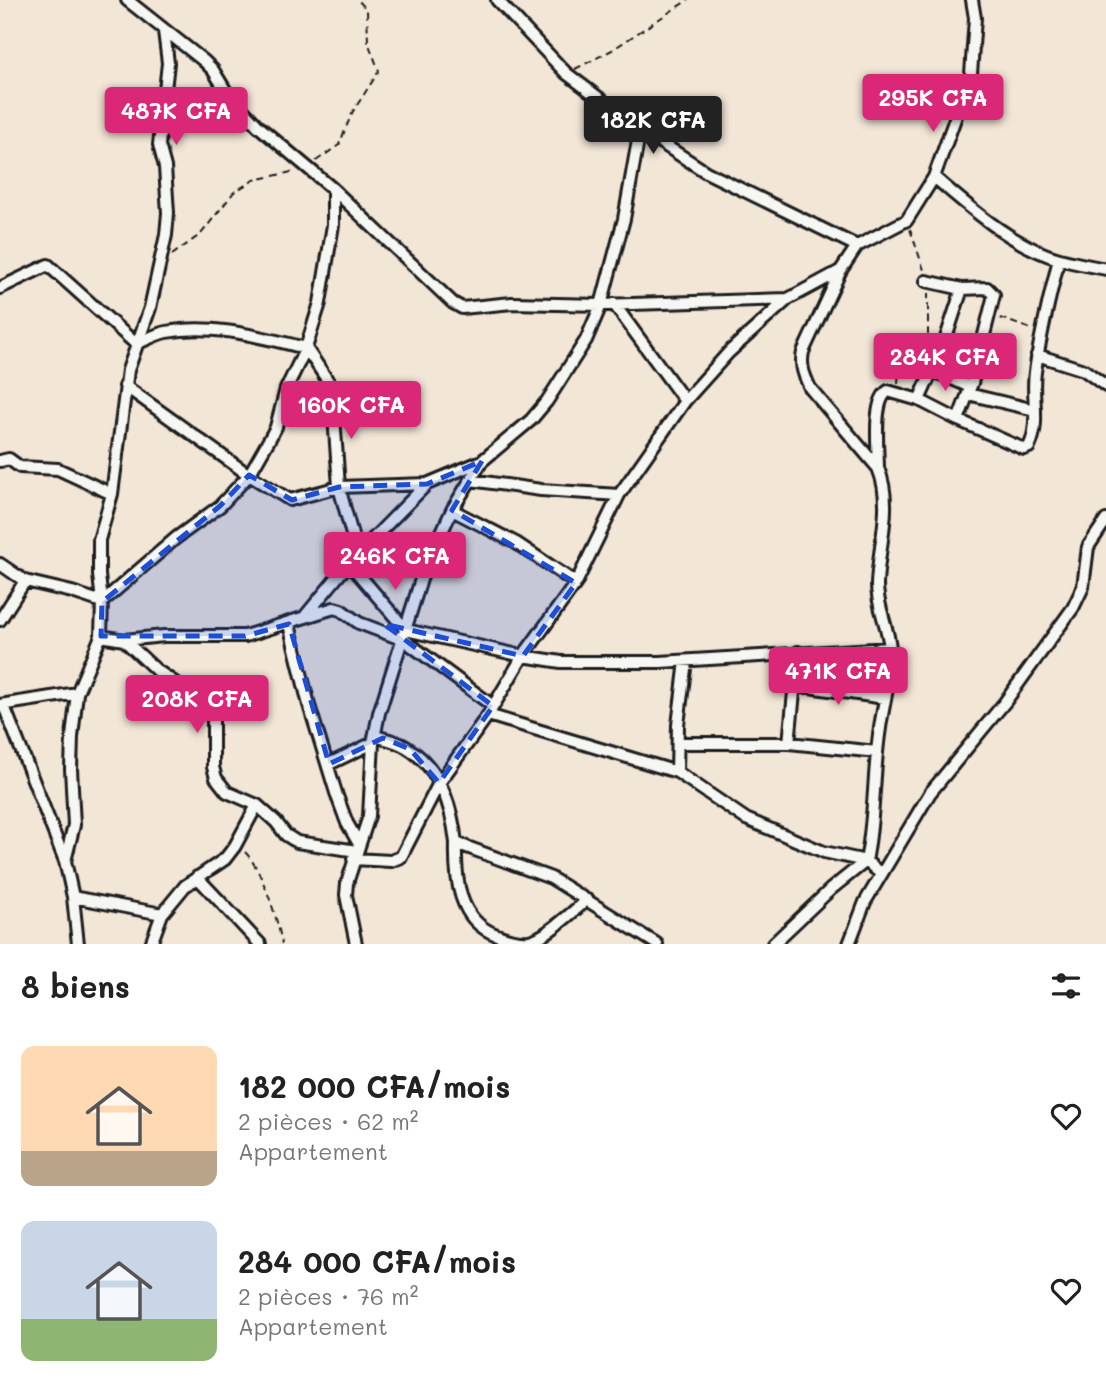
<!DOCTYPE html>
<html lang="fr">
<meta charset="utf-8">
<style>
body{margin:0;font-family:Mali,sans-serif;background:#f6f6f6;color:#222;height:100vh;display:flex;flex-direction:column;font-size:26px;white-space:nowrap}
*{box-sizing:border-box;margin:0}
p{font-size:23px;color:#767676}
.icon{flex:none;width:38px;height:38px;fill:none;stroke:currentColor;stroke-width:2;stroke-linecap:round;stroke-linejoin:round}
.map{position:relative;height:944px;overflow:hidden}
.side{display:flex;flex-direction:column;background:#fff;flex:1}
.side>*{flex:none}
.price{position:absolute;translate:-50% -60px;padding:0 16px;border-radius:7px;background:#db2777;color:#fff;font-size:23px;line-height:46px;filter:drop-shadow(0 2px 4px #0008)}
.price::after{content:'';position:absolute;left:50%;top:42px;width:21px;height:16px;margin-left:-10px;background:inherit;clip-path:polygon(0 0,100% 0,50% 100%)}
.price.on{background:#222;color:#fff}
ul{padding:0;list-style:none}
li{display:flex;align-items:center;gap:21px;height:175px;padding:0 21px}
li span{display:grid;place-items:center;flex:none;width:196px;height:140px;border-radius:14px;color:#555}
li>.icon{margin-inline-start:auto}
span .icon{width:84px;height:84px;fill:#fffc;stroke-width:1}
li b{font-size:30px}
h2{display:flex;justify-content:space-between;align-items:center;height:84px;padding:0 21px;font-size:30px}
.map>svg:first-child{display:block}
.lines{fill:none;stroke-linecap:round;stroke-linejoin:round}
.minor-casing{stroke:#1c1c1c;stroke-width:16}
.path{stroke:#1c1c1c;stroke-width:2;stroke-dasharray:7 5;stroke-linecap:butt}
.minor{stroke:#f6f6f2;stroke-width:10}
.marked{fill:#1d4ed8;fill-opacity:0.2;stroke:#1d4ed8;stroke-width:5;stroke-dasharray:14 9;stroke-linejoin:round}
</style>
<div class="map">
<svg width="1106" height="944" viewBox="0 0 1106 944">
<rect width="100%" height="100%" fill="#f2e6d7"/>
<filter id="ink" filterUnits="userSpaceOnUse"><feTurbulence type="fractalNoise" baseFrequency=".0143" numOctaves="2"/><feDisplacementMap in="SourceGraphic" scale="14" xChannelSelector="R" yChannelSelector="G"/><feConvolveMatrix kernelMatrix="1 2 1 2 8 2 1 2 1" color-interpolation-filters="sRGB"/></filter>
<g filter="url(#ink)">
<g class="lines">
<defs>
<path id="minor" d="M497,0L566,73L640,129L706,172L857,246
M934,177C968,206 1005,239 1047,255C1066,262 1086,265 1106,269
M333,189L453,303L462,308L512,303L601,305L788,299
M926,281L962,289L987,288L994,295L972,383L958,420
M0,288L48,265L136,344C146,340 156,334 166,332C213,323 260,337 306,348L332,387L339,487L357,553
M614,304L685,401
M1037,355L1084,370L1106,386
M932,370L970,387
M125,386L249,475L290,500L339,487L427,484L482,461
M968,394L1035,410
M919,400L943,347L962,289
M0,461L9,459L20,467L58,469L112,494
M878,468C878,449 872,401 888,391L919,400L958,420L1024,449L1029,447C1041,422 1031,398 1035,372C1040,334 1050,296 1059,259
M471,480L541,490L619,495
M427,484L349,563L406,630L523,656L561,662H660L890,648
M452,510L516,543L576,583
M0,564L25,581L72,592L102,602L99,575V540L112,494L128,370L150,308L166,235L168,213L165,167L159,145L168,63L164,31
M306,615L349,563
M0,620L25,581
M289,624L309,705L337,796L347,823L359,844
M101,636L124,640L164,636H245L334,608L341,610L359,623L404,640L493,706
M124,640L155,669L207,705L213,720V767L216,778L227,792L257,805L235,846L225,859L185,886L162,914L151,944
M795,685L885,698
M0,705L77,693
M4,706L65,861
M488,715L677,772L746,819L824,852L866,861L881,874
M375,736C385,739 397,741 406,747C440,767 452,806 456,843L551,878L657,944
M678,743H789L877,752
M789,743L798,652
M329,764L373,743
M677,772L678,725L686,661
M257,805L276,822L286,835L297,842L357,851
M456,843C455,878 458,921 497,935C507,939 519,942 529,941C546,938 574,910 587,900
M353,859L391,861L401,857L439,783L488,715L523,656L576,583L619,495L685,401L729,352L788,299L840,271
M197,877L260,944
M73,897L162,914
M78,944L73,897L65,861L74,825L71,769L72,737L77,693L101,636L102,602L176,538L220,506L249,475L269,440L276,427L286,389L306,348L320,303L333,225V189L258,126L227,93L213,70L204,61L127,0
M356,944L346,895L347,883L369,816L373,743L379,713L423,573L452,510L482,461L531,420L547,401L586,340L601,305L624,219L640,129
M773,944L831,889L866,861C875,817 873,772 880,728C883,705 893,669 890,648C888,626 877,607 877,585C878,545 894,506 878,468L810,388C804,375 800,366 803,352L841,270L857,246L907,220L934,177L971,74L975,18L972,0
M849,944L865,902L930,793L1005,702L1073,608L1083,587L1088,547L1106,520"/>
</defs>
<use href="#minor" class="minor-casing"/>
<path class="path" d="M575,69L612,50L688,0
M316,161L339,145L352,113L379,71L368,42L367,10L358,0
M910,229L924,270
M172,255L201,234L234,192L254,180L296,171
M1000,318L1031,329
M898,384L899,368L928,336V293
M245,852C262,869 278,920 282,944"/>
<use href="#minor" class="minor"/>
</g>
</g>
<path class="marked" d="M482,461L452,510L576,583L523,656L384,624L493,706L439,783L410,749L383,738L329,764L289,624L245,636H101L102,602L220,506L249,475L292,500L339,487L427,484Z"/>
</svg>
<b class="price" style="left:933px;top:134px">295K CFA</b>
<b class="price" style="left:176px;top:147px">487K CFA</b>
<b class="price on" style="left:653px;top:156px">182K CFA</b>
<b class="price" style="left:945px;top:393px">284K CFA</b>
<b class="price" style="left:351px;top:441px">160K CFA</b>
<b class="price" style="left:395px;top:592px">246K CFA</b>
<b class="price" style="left:838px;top:707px">471K CFA</b>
<b class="price" style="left:197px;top:735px">208K CFA</b>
</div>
<section class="side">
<h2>8 biens<svg class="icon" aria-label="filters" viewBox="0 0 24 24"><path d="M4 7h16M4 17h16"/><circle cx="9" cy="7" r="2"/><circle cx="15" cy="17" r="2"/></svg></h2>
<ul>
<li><span style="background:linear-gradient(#ffd9b3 75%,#b9a48a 0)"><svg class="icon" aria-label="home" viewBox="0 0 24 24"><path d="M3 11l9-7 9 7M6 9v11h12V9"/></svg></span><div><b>182 000 CFA/mois</b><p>2 pièces · 62 m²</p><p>Appartement</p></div><svg class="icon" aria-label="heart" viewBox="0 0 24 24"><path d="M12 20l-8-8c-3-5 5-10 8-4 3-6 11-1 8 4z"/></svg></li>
<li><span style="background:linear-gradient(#c9d6e8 70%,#8fb573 0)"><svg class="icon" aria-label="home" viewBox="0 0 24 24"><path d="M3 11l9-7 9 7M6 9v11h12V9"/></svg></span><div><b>284 000 CFA/mois</b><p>2 pièces · 76 m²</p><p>Appartement</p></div><svg class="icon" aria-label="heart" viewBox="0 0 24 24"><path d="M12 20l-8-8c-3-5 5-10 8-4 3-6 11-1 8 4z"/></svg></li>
</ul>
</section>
